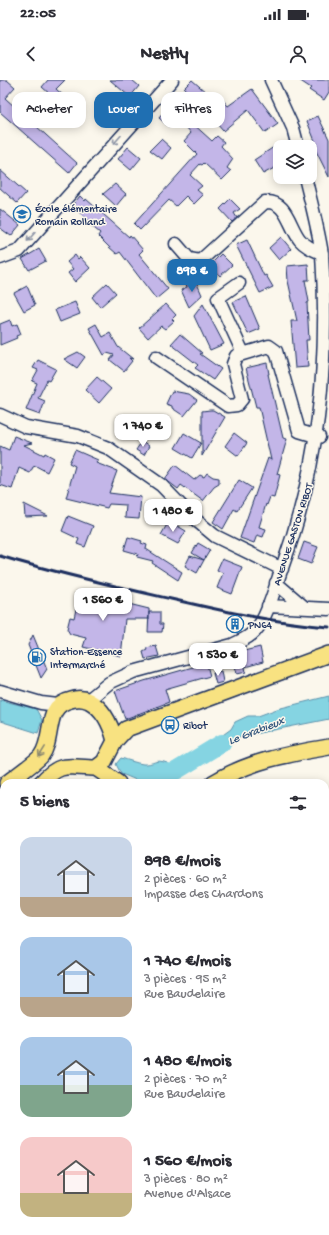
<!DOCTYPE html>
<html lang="fr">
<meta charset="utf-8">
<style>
body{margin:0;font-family:"Gochi Hand",sans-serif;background:#f2f2f3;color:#2b2b33;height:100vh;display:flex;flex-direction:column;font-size:15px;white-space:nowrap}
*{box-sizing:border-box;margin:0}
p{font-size:13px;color:#7c7c81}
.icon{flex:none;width:22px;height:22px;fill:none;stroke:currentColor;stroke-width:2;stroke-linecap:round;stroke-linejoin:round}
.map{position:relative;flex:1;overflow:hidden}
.sheet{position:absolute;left:0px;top:699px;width:329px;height:456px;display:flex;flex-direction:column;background:#fff;border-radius:12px 12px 0 0;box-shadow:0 2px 10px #0003}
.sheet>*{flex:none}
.top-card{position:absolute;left:12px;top:12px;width:305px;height:36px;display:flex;gap:8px}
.controls{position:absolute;left:273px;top:60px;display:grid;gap:8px}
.controls a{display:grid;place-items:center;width:44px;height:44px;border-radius:8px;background:#fff;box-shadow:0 2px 10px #0003;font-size:20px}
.price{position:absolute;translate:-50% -34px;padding:0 9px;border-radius:8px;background:#fff;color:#222;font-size:13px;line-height:26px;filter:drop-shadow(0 1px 2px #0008)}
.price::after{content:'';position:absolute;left:50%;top:24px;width:12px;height:9px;margin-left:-6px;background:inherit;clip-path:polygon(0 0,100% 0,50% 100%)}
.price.current{background:#1f6fb2;color:#fff}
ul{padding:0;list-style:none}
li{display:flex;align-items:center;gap:12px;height:100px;padding:0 20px}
li span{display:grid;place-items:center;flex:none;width:112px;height:80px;border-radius:12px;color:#555}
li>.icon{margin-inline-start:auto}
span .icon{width:48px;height:48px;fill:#fffc;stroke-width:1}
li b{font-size:17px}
h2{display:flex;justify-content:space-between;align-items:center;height:48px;padding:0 20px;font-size:17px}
.tag{padding:0 14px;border-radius:12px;background:#fff;box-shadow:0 2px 10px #0003;font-size:14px;line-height:36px}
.tag.current{background:#1f6fb2;color:#fff}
.status{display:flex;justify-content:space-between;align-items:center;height:28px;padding:0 20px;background:#fff;direction:ltr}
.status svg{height:11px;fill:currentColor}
header{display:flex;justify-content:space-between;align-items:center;height:52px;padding:0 20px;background:#fff;font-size:18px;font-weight:700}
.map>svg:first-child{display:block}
.water{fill:#85d4e2;stroke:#5b92ad}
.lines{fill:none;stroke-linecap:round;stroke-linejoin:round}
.river{stroke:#85d4e2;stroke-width:18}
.building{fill:#c3b6e8;stroke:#1b2f5e}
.minor-casing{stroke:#1b2f5e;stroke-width:15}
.major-casing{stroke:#1b2f5e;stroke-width:18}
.minor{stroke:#fbf7ec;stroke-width:12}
.major{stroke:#f8e281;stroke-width:15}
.rail{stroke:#1b2f5e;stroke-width:3}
.oneway{stroke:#8b93a5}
.oneway2{stroke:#8a8870}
.labels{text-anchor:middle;stroke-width:3;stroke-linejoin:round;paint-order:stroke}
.poi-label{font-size:11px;fill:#1b2f5e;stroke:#fbf7ec;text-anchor:start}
.street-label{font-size:11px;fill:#1b2f5e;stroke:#fbf7ec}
.water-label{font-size:12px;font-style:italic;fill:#36587f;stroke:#fbf7ec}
</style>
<div class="status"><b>22:05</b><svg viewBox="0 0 49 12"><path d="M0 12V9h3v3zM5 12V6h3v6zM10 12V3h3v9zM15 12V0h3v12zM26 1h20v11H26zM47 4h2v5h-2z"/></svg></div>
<header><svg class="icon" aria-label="back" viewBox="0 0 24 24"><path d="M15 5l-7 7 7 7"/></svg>Nestly<svg class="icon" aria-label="person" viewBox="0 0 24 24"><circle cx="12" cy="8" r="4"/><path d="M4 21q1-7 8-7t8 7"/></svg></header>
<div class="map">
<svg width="329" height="1155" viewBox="0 0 329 1155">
<rect width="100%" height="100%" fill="#fbf7ec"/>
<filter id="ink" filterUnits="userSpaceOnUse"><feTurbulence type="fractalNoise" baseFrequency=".025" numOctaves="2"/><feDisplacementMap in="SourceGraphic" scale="8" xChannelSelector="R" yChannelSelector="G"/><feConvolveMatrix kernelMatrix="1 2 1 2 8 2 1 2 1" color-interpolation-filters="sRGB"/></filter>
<g filter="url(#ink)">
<path class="water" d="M329,616V639L239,657L202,676L220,657L231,649L235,642L248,636H258L277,629Z
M0,620L36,629L42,640L38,653L0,641Z
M121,678C128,680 136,683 143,684C154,685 155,678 167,683L168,689L173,692L165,697H153L149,703C139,703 131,697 121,694L116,684Z"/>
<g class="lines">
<path class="river" d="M147,703L153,693L174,692L222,663
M0,1016L4,1007"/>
</g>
<path class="building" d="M0,0H7L15,7L5,18L77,83L69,93L0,32Z
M48,0H65L56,9L74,25L69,31L42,7Z
M110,0H132L139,6L130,17Z
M192,0L207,13L198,22L184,8Z
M299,0H329V12L324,20L309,10L311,8Z
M252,9L278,44L265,53L248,30L223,51L210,36L217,30L208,20L216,12L228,26Z
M170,25L182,33L186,29L195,37L191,42L212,61L217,56L224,62L221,66L233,79L227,88L231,91L222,100L204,83L202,85L200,84L190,95L202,106L197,110L203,115L194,124L186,116L176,126L169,120L140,150L134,144L197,74L184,61L191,53L178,37L169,47L159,38Z
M318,36L329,59V97L314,67L317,66L307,41Z
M161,59L171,68L162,79L150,70Z
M280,63V85L263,94L254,80Z
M128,67L141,78L131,90L118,79Z
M0,90L26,113L17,123L0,108Z
M115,104L126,114L116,126L103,114Z
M80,116L85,121L86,119L129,157L130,155L143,170L139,174L168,209L156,219L120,172L117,174L109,167L98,156L100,153L89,144L90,142L72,126Z
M230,119L240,129L234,133L237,138L232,142L220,129Z
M0,129L20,145L11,156L0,148Z
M281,157L291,169L279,180L269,168Z
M247,160L264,196L266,195L273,207L260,213L236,165Z
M39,169L46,181L29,190L22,179Z
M221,174L232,185L220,196L210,185Z
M75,175L78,179L80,177L90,188L75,202L68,193L73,189L67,182Z
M308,184L309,200H305L309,222L307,223L309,260H306L308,287L295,288L291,241H297L288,201L287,186Z
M195,199L202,215L189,227L181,210L187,207L186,204Z
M107,203L116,213L100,227L92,217Z
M27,206L35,225L24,231L14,213Z
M246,216L260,249L248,254L233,222Z
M75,222L80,234L60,242L55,230Z
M166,224L176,235L172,239L174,241L165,249L161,246L148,258L139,248Z
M203,224L224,264L210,270L194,236Z
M10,240L12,246L17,244L21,254L16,256L17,258L0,265V244Z
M96,244L103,257L110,253L118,267L133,279L129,278L132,281L124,291L110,280L114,275L107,273L104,275L89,248Z
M180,254L202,273L200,274L221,289L213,300L195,288L198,285L171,264Z
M78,272L85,277L77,288L64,279Z
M38,280L56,289L49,301L47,300L38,318L45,321L40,335L26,330L37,303L32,301L38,290L33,288Z
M267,283L269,294H268L283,358L287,359L277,394L280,395L274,418L270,417L267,425L266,424L259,447L266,449L263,457L257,455L254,463L240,458L268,378L271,380L259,327H256L246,288Z
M97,297L111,309L99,323L85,310Z
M172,311L189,314L197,320L184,336L172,328V326L166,324Z
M210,330H213L225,337L202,376V331Z
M184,353L201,363L192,378L175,368Z
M234,353L247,363L238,376L225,366Z
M14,356L32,363L24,365L44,375L45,373L54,378L47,392L36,386L33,387L30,393L19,388L12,409L0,405V366L9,370Z
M142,361L149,366L144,375L136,370Z
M75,370L98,380L96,383L117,391L109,413L141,417L139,439L125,438L126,425L109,424L107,428L66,418L75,386L69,383Z
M175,385L194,400L200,395L204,397L207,393L213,397L219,398V404L214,407L203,421L181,405L178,409L165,399Z
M239,400L252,408L237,431L234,429L223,449L213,442Z
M24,424L48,436L25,437Z
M68,436L93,446L85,467L77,464L79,459L62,451Z
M169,441L186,451L178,464L161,455Z
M128,457L142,461L141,463L147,465L146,469L182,492L178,500L152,483L153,481L137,477L138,474L124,470Z
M304,462L318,467L311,484L298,479Z
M198,463L210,470L204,480L192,473Z
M190,476L204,480L197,493L185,486Z
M222,479L242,487L232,514L217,508L223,493L217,490Z
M80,512L149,529V539H125L121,576L83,567L86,558L70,554L67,549L70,537L74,538Z
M149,532H160V544H163L162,552H148Z
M33,555L47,589L41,598L28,565Z
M156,566L159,576L145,579L143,572L147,570L146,568Z
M260,567L263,582L245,587L246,592L237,594L232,574Z
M200,585V587L207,585L210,596L165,609L169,622L125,639L115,611L144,601Z
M221,591L223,602L216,604L213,593Z"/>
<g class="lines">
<defs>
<path id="minor" d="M271,0L293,48L298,67
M176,164L189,179L200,181L265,122C287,120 289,147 300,160C306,167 313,170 322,173
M0,178L19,171L172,0
M239,203L218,218L243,273
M156,277L228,326L237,325L242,319L233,284L236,276L269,266L276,271L299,351L319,357
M0,335L26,347L78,356L108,368L161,405L191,436L215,456L282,489
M276,503L304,527
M268,526L329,529
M0,611L41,623L58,625
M87,621L109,603L133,592L232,565C240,561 249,558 255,551C268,537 276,503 283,485C319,386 329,279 322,174C318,148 311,122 305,97
M325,834L329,833
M325,925L329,926
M163,1151L166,1155
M140,1155L144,1151"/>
<path id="major" d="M96,688L118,703
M7,703C15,697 37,681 41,676C55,657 43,626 71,620C77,618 83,618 89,621C104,629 111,645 115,661
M41,703C62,680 69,688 96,688L104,682L115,661L126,649L329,574
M213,703C249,681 288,674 329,667
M0,764L4,782
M0,1071L4,1062
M0,1107L4,1099"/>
</defs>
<use href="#minor" class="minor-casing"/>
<use href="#major" class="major-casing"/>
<use href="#minor" class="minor"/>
<use href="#major" class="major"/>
<path class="rail" d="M0,476C56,493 114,506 171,519C223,531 276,543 329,547"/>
</g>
<defs><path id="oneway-shaft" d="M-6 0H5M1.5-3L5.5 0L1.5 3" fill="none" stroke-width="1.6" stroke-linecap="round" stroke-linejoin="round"/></defs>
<g class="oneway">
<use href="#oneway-shaft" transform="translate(117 60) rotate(132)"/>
<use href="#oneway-shaft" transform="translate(31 157) rotate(132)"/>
</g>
<use class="oneway2" href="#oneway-shaft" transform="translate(42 672) rotate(122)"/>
</g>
<defs>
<symbol id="school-ring" viewBox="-11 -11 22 22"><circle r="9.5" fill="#fbf7ec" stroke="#1f6fb2" stroke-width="1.5"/><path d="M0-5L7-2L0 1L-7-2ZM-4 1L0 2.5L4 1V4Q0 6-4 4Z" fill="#1f6fb2"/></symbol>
<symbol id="building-ring" viewBox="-11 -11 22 22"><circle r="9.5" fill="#fbf7ec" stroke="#1f6fb2" stroke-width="1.5"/><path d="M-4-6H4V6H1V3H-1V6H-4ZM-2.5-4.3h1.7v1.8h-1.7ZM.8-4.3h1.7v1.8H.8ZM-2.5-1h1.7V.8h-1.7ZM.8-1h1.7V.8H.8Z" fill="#1f6fb2"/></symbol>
<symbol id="fuel-ring" viewBox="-11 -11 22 22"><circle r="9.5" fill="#fbf7ec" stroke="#1f6fb2" stroke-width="1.5"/><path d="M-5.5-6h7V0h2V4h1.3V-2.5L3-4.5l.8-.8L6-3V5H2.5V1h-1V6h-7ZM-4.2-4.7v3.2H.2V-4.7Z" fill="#1f6fb2"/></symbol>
<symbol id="bus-ring" viewBox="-11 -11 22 22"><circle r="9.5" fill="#fbf7ec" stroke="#1f6fb2" stroke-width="1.5"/><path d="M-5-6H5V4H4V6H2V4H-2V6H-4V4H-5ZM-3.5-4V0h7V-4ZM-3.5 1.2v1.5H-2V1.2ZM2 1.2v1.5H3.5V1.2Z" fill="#1f6fb2"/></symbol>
</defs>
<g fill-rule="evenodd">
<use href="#school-ring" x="12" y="124" width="20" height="20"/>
<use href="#building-ring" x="225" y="534" width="20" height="20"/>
<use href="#fuel-ring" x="27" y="567" width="20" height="20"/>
<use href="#bus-ring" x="160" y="635" width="20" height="20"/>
</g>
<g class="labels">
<g class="poi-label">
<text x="35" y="132">École élémentaire<tspan x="35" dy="13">Romain Rolland</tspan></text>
<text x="248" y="548">PN64</text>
<text x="50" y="575">Station-Essence<tspan x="50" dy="13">Intermarché</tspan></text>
<text x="183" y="649">Ribot</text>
</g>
<g class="street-label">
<text transform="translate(292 454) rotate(-72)" y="4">AVENUE GASTON RIBOT</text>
</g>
<g class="water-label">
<text transform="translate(256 650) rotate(-21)" y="4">Le Grabieux</text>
</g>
</g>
</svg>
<div class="controls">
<a><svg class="icon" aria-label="layers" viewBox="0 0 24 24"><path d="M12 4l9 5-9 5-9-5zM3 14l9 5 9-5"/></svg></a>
</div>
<b class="price current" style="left:192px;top:213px">898 €</b>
<b class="price" style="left:143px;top:368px">1 740 €</b>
<b class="price" style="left:173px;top:453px">1 480 €</b>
<b class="price" style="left:103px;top:542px">1 560 €</b>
<b class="price" style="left:218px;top:597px">1 530 €</b>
<div class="top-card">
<a class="tag">Acheter</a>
<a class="tag current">Louer</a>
<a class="tag">Filtres</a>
</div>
<section class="sheet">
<h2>5 biens<svg class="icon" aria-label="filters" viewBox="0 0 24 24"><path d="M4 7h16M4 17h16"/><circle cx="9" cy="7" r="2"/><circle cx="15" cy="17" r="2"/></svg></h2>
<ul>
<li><span style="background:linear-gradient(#c9d6e8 75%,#b9a48a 0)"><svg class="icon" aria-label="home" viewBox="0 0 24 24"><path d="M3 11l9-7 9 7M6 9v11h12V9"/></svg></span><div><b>898 €/mois</b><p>2 pièces · 60 m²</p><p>Impasse des Chardons</p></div></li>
<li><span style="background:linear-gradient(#a9c7e8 75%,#b9a48a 0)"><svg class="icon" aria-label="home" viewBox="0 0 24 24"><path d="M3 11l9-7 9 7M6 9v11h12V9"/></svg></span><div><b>1 740 €/mois</b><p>3 pièces · 95 m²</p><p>Rue Baudelaire</p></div></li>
<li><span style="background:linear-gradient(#a9c7e8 60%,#7fa58c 0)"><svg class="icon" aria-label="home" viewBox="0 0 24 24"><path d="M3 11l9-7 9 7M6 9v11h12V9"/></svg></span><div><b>1 480 €/mois</b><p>2 pièces · 70 m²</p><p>Rue Baudelaire</p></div></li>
<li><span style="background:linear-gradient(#f6c9c9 70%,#c2b280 0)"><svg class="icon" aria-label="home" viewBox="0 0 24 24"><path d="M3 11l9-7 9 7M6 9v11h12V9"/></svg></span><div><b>1 560 €/mois</b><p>3 pièces · 80 m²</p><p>Avenue d'Alsace</p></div></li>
</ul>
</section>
</div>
